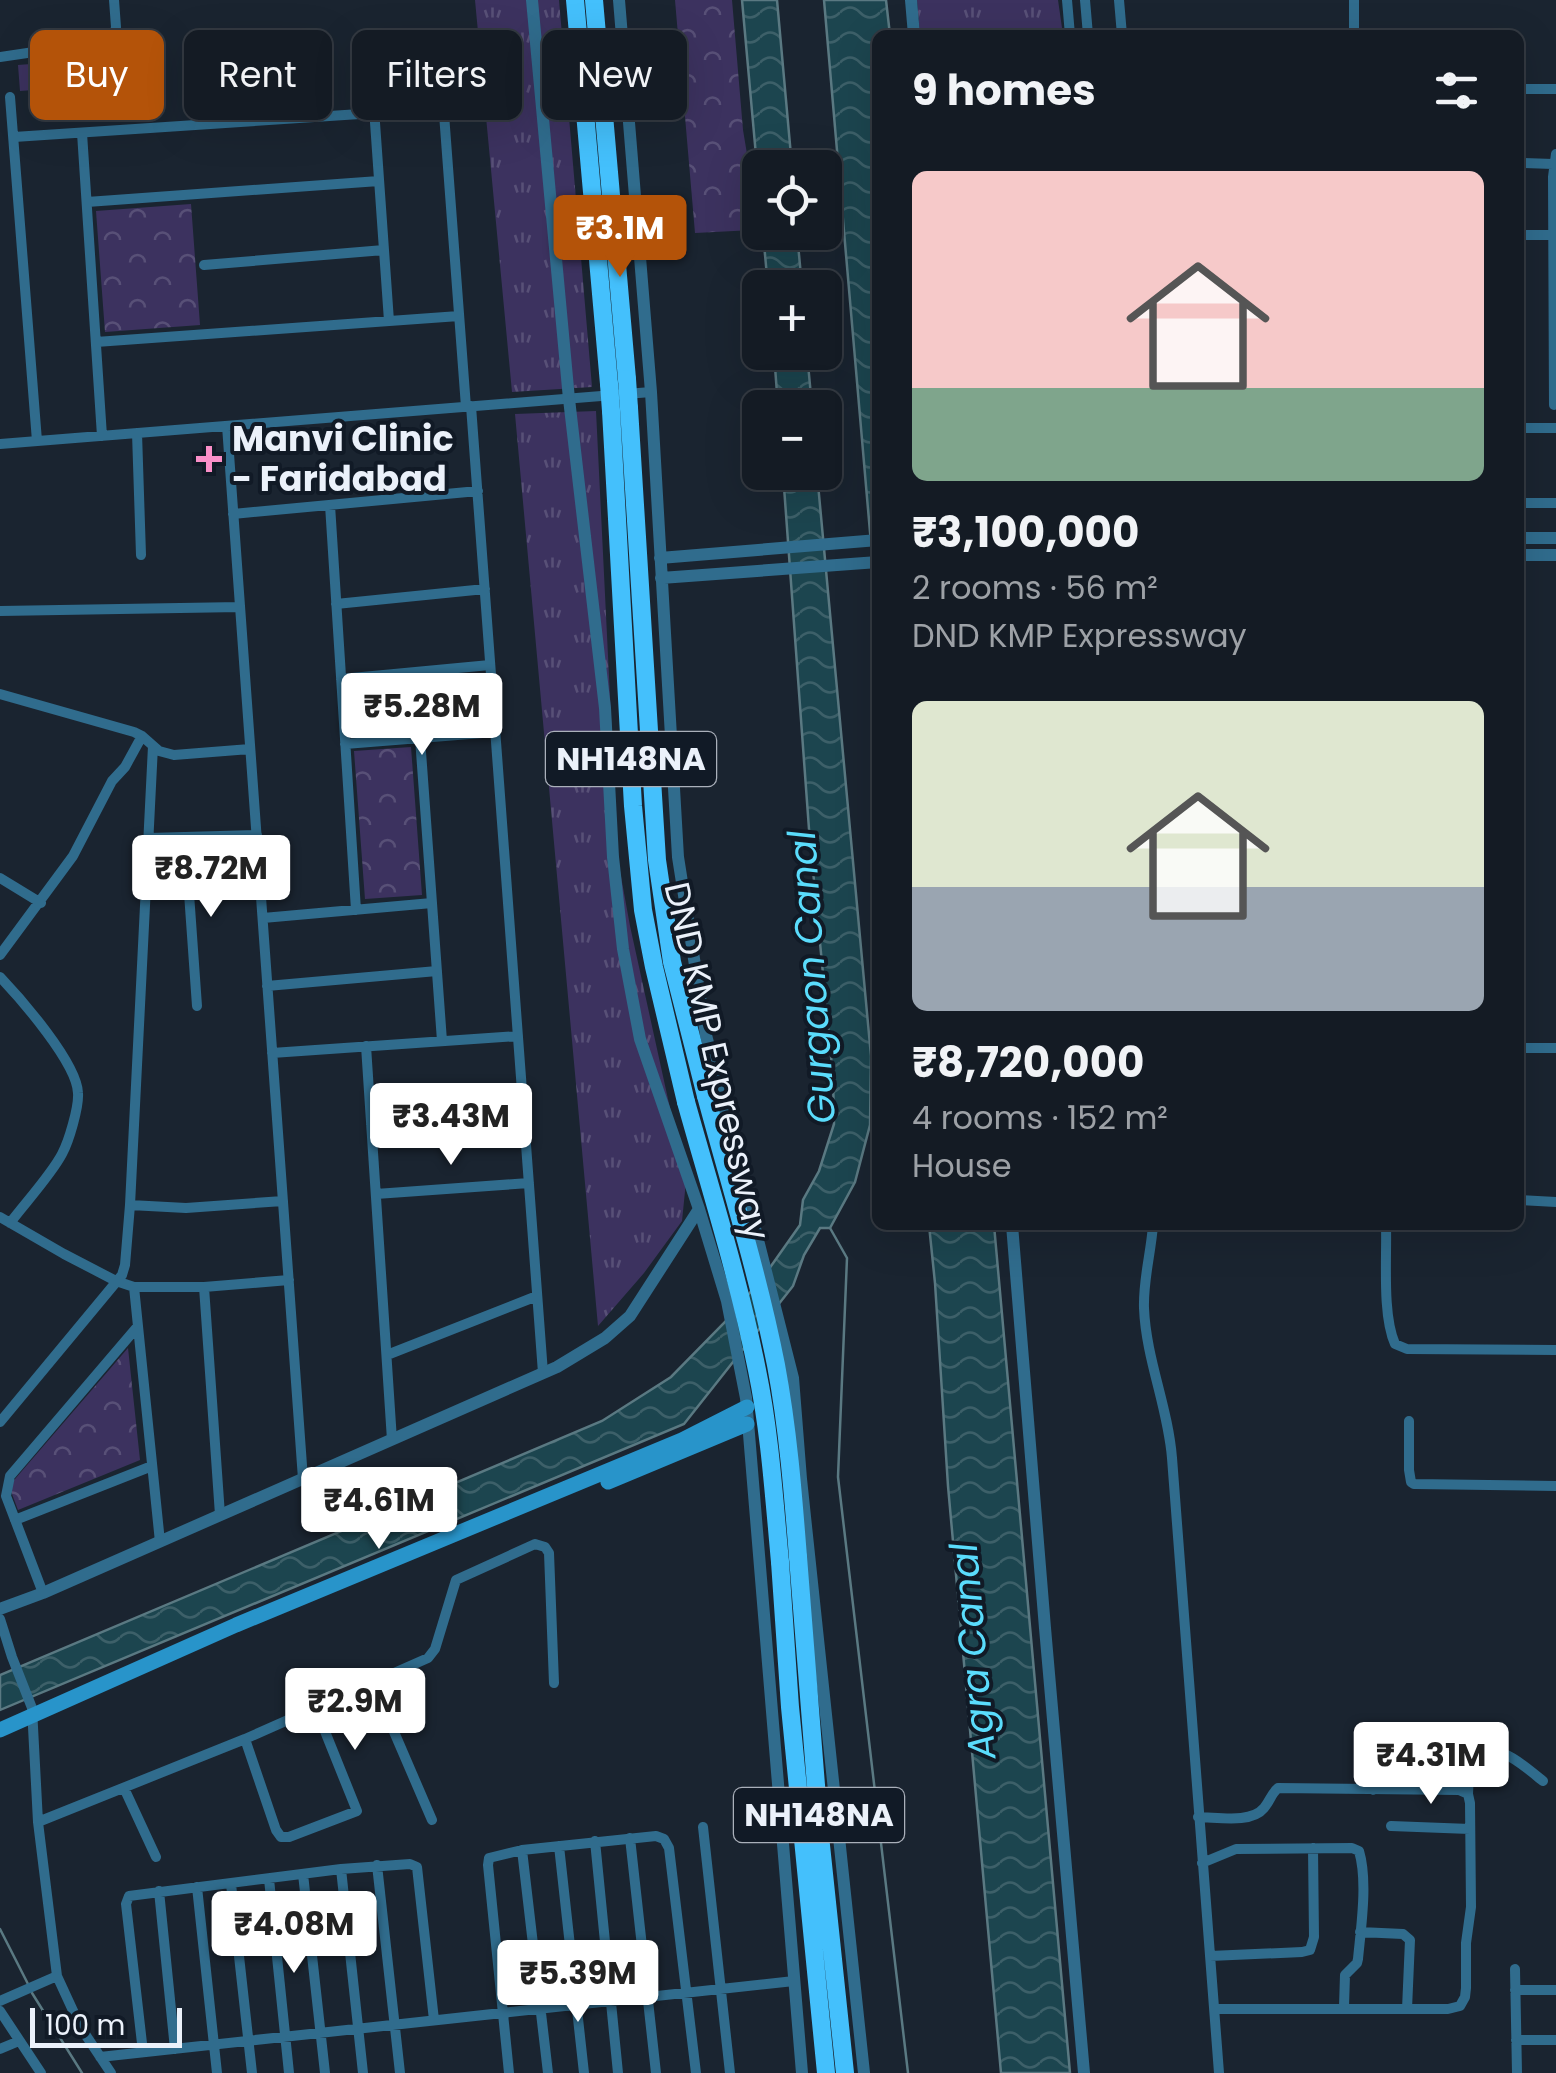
<!DOCTYPE html>
<meta charset="utf-8">
<style>
body{margin:0;font-family:Poppins,sans-serif;background:#212831;color:#f1f3f6;height:100vh;display:flex;flex-direction:column;font-size:38px;white-space:nowrap}
*{box-sizing:border-box;margin:0}
p{font-size:32px;color:#9da1a6}
.icon{flex:none;width:55px;height:55px;fill:none;stroke:currentColor;stroke-width:2;stroke-linecap:round;stroke-linejoin:round}
.map{position:relative;flex:1;overflow:hidden}
.drawer{position:absolute;left:872px;top:30px;width:652px;height:1200px;display:flex;flex-direction:column;background:#141b24;border-radius:15px;box-shadow:0 10px 40px #0002,0 0 0 2px #333941}
.drawer>*{flex:none}
.top-card{position:absolute;left:30px;top:30px;width:692px;height:90px;display:flex;gap:20px}
.tools{position:absolute;left:742px;top:150px;display:grid;gap:20px}
.tools a{display:grid;place-items:center;width:100px;height:100px;border-radius:15px;background:#141b24;box-shadow:0 10px 40px #0002,0 0 0 2px #333941;font-size:50px}
.scale{position:absolute;left:30px;bottom:25px;width:152px;box-sizing:border-box;padding-left:10px;border:5px solid #ebf1fa;border-top:0;font-size:28px;line-height:35px;white-space:nowrap;color:#ebf1fa;-webkit-text-stroke:8px #111a26;paint-order:stroke}
.price{position:absolute;translate:-50% -85px;padding:0 22px;border-radius:10px;background:#fff;color:#222;font-size:32px;line-height:65px;filter:drop-shadow(0 2px 5px #0008)}
.price::after{content:'';position:absolute;left:50%;top:60px;width:30px;height:22px;margin-left:-15px;background:inherit;clip-path:polygon(0 0,100% 0,50% 100%)}
.price.current{background:#b45309;color:#fff}
ul{padding:0;list-style:none}
li{display:grid;align-content:center;gap:20px;height:530px;padding:0 40px}
li span{display:grid;place-items:center;height:310px;border-radius:15px;color:#555}
li>.icon{margin-inline-start:auto}
span .icon{width:180px;height:180px;fill:#fffc;stroke-width:1}
li b{font-size:42px}
h2{display:flex;justify-content:space-between;align-items:center;height:120px;padding:0 40px;font-size:42px}
.pill{padding:0 35px;border-radius:15px;background:#141b24;box-shadow:0 10px 40px #0002,0 0 0 2px #333941;font-size:35px;line-height:90px}
.pill.current{background:#b45309;color:#fff}
.map>svg:first-child{display:block}
.grass{fill:url(#grass-tufts)}
.forest{fill:url(#forest-crowns)}
.water{fill:url(#water-waves);stroke:#5a7982;stroke-width:2.5}
.lines{fill:none;stroke-linecap:round;stroke-linejoin:round}
.stream{stroke:#5a7982;stroke-width:2.5}
.minor{stroke:#306c8d;stroke-width:10}
.tertiary{stroke:#306c8d;stroke-width:12}
.secondary{stroke:#2894ca;stroke-width:15}
.trunk{stroke:#44c0fc;stroke-width:18}
.trunk-bridge{stroke:#44c0fc;stroke-width:18}
.poi-dot{fill:#fa8fc8;stroke:#111a26;stroke-width:4}
.labels{text-anchor:middle;stroke-width:8;stroke-linejoin:round;paint-order:stroke}
.shield{fill:#111a26;stroke:#aab0ba;stroke-width:2.5}
.shield-label{font-size:32px;font-weight:bold;fill:#ebf1fa}
.poi-label{font-size:35px;font-weight:bold;fill:#ebf1fa;stroke:#111a26;text-anchor:start}
.street-label{font-size:35px;fill:#ebf1fa;stroke:#111a26}
.water-label{font-size:38px;font-style:italic;fill:#5adcfc;stroke:#111a26}
</style>
<div class="map">
<svg width="1556" height="2073" viewBox="0 0 1556 2073">
<defs>
<pattern id="grass-tufts" width="24" height="20" patternUnits="userSpaceOnUse" patternTransform="scale(2.5)"><rect width="24" height="20" fill="#3c325f"/><path d="M3 7l-1-3M5 7V3M7 7l1-3M15 17l-1-3M17 17v-4M19 17l1-3" fill="none" stroke="#585077"/></pattern>
<pattern id="forest-crowns" width="20" height="18" patternUnits="userSpaceOnUse" patternTransform="scale(2.5)"><rect width="20" height="18" fill="#3c325f"/><path d="M2 6a3 3 0 1 1 6 0M12 15a3 3 0 1 1 6 0" fill="none" stroke="#585077"/></pattern>
<pattern id="water-waves" width="16" height="10" patternUnits="userSpaceOnUse" patternTransform="scale(2.5)"><rect width="16" height="10" fill="#1c454f"/><path d="M0 5q4-4 8 0t8 0" fill="none" stroke="#3d6069"/></pattern>
</defs>
<rect width="100%" height="100%" fill="#1a2430"/>
<path class="grass" d="M475,0H559L592,387L512,392Z
M917,0H1058L1063,35H920Z
M596,411L618,860L630,926L686,1181L682,1221L644,1273L598,1326L515,414Z"/>
<path class="forest" d="M675,0H732L743,130L753,190V230L695,233Z
M109,58L111,84L20,91L18,65Z
M191,204L200,325L105,332L96,211Z
M411,747L422,895L365,899L354,751Z
M128,1348L140,1460L18,1510L9,1486Z"/>
<path class="water" d="M742,0H777L792,167L760,168V200Z
M824,0H886L890,35H878L877,613Z
M763,233H797L802,287H768Z
M774,353H807L812,407H778Z
M783,473H817L871,1056L870,1125L855,1182L830,1228H820L804,1255L793,1286L684,1424L0,1710V1675L602,1421L671,1377L726,1321L764,1276L800,1225L803,1200L819,1171L834,1124L833,1077L809,829Z
M929,1225H994L1070,2073H1001L948,1486L935,1283Z"/>
<g class="lines">
<path class="stream" d="M830,1228L847,1258L838,1477L908,2073
M0,1929L29,1986
M32,1993L82,2073"/>
<path class="minor" d="M1067,0L1070,35
M1085,0L1088,35
M1119,0L1122,35
M1354,0V35
M0,57L34,52L105,49L112,46L116,27L114,0
M441,74L466,407
M372,80L389,321
M1520,89H1556
M10,97L37,441
M82,133L102,436
M14,137L375,113
M1520,163L1553,164
M87,202L379,181
M1520,235H1554
M204,265L384,250
M96,342L459,316
M1554,405L1553,177L1556,154
M471,406L543,1373
M227,426L303,1479
M1520,428H1556
M137,433L141,555
M0,444L651,392
M1520,503H1556
M330,505L356,910
M233,514L478,491
M336,604L485,589
M0,611L240,607
M341,679L490,665
M0,694L134,732L142,736L159,751L174,755L250,749
M420,738L442,1041
M345,744L495,732
M185,837L197,1006
M149,838L257,835
M0,878L41,903
M263,918L432,903
M0,955L73,856L112,781L125,767L142,736
M0,977C21,999 77,1063 78,1093C79,1107 69,1141 62,1154C51,1175 25,1203 10,1223
M267,986L437,971
M366,1046L392,1440
M1520,1048H1556
M272,1053L518,1036
M371,1124L524,1115
M376,1194L529,1183
M1520,1200L1556,1202
M130,1205L186,1208L283,1201
M0,1217L64,1254L116,1281L134,1287H204L289,1280
M1153,1225C1151,1253 1143,1280 1144,1308C1146,1359 1168,1407 1172,1458C1186,1663 1205,1868 1219,2073
M1386,1225C1387,1258 1382,1315 1395,1344L1407,1349L1556,1350
M134,1287L160,1542
M204,1287L220,1515
M387,1355L537,1296
M1409,1421V1470L1411,1482L1414,1484L1556,1486
M0,1422L122,1275L125,1265L130,1205L153,746
M15,1520L152,1466
M43,1593L6,1496L10,1476L138,1326
M0,1619L12,1657L32,1708L38,1822L57,1976L81,2028L111,2073
M373,1683L432,1820
M245,1739L276,1830L281,1837H289L357,1811L316,1709
M124,1788L156,1857
M1373,1790C1374,1781 1373,1766 1380,1760C1388,1753 1493,1749 1504,1754C1518,1759 1531,1772 1543,1781
M1468,1794L1470,1753
M1198,1817C1217,1817 1251,1824 1264,1808C1270,1801 1271,1794 1278,1788L1459,1790L1468,1794L1470,1803L1471,1907L1466,1943V1988L1465,1997L1460,2006L1448,2009H1215
M38,1822L245,1739L428,1658L435,1649L456,1580L535,1544L545,1547L549,1553L554,1683
M1391,1826L1470,1829
M703,1827L730,2073
M630,1838L656,2073
M595,1841L618,2073
M559,1846L584,2073
M522,1850L548,2073
M1202,1863L1236,1849L1352,1848L1359,1851C1368,1881 1361,1927 1358,1959L1357,1963L1345,1975L1344,2007
M377,1865L400,2073
M341,1869L363,2073
M303,1874L325,2073
M269,1879L289,2073
M231,1884L252,2073
M197,1887L217,2073
M159,1891L175,2049
M1360,1932L1403,1934L1410,1940L1407,2009
M1210,1956L1302,1952L1310,1950L1314,1937L1313,1848
M1515,1969L1517,2073
M1515,1990H1556
M0,2001L57,1976
M0,2011L41,2073
M1516,2040H1556
M0,2049L19,2041
M143,2052L126,1904L129,1896L341,1869L410,1864L417,1867L434,2020
M100,2057L794,1981
M509,2073L488,1865L489,1858L522,1850L656,1836L664,1839L669,1848L696,2073"/>
<path class="tertiary" d="M532,0L569,399L605,708L613,857L623,949L640,1039L699,1209L727,1301L746,1398L802,2073
M619,0L651,392L678,857L706,1035L793,1378L801,1479L864,2073
M911,0L914,35
M1520,538H1556
M1520,555H1556
M660,558L878,540
M661,578L878,562
M1012,1225L1045,1628L1084,2073
M0,1609L43,1593L557,1367L605,1338L630,1316L699,1209"/>
<path class="secondary" d="M608,1482L747,1424
M0,1730L236,1625L682,1440L747,1407"/>
<path class="trunk" d="M575,0L609,384
M594,0L627,379
M629,408L657,860L672,962L706,1096
M611,411L633,806L643,910L654,967L686,1102
M798,1557L820,1836L845,2073
M780,1562L790,1707L826,2073"/>
<path class="trunk-bridge" d="M627,379L629,408
M609,384L611,411
M706,1096C730,1185 758,1274 776,1365C788,1429 793,1493 798,1557
M686,1102C711,1191 739,1280 757,1370C770,1433 774,1498 780,1562"/>
</g>
<path class="poi-dot" d="M204 444h10v10h10v10h-10v10h-10v-10h-10v-10h10z"/>
<g class="labels">
<g class="shield">
<rect x="546" y="732" width="170" height="54" rx="8"/>
<rect x="734" y="1788" width="170" height="54" rx="8"/>
</g>
<g class="shield-label">
<text x="631" y="770">NH148NA</text>
<text x="819" y="1826">NH148NA</text>
</g>
<g class="poi-label">
<text x="232" y="451">Manvi Clinic<tspan x="232" dy="40">- Faridabad</tspan></text>
</g>
<g class="street-label">
<text transform="translate(717 1061) rotate(77)" y="12">DND KMP Expressway</text>
</g>
<g class="water-label">
<text transform="translate(812 977) rotate(-94)" y="13">Gurgaon Canal</text>
<text transform="translate(973 1651) rotate(-95)" y="13">Agra Canal</text>
</g>
</g>
</svg>
<div class="tools">
<a><svg class="icon" aria-label="locate" viewBox="0 0 24 24"><circle cx="12" cy="12" r="6"/><path d="M12 2v4M12 18v4M2 12h4M18 12h4"/></svg></a>
<a>+</a>
<a>−</a>
</div>
<div class="scale">100 m</div>
<b class="price current" style="left:620px;top:280px">₹3.1M</b>
<b class="price" style="left:422px;top:758px">₹5.28M</b>
<b class="price" style="left:211px;top:920px">₹8.72M</b>
<b class="price" style="left:451px;top:1168px">₹3.43M</b>
<b class="price" style="left:379px;top:1552px">₹4.61M</b>
<b class="price" style="left:355px;top:1753px">₹2.9M</b>
<b class="price" style="left:1431px;top:1807px">₹4.31M</b>
<b class="price" style="left:294px;top:1976px">₹4.08M</b>
<b class="price" style="left:578px;top:2025px">₹5.39M</b>
<div class="top-card">
<a class="pill current">Buy</a>
<a class="pill">Rent</a>
<a class="pill">Filters</a>
<a class="pill">New</a>
</div>
<section class="drawer">
<h2>9 homes<svg class="icon" aria-label="filters" viewBox="0 0 24 24"><path d="M4 7h16M4 17h16"/><circle cx="9" cy="7" r="2"/><circle cx="15" cy="17" r="2"/></svg></h2>
<ul>
<li><span style="background:linear-gradient(#f6c9c9 70%,#7fa58c 0)"><svg class="icon" aria-label="home" viewBox="0 0 24 24"><path d="M3 11l9-7 9 7M6 9v11h12V9"/></svg></span><div><b>₹3,100,000</b><p>2 rooms · 56 m²</p><p>DND KMP Expressway</p></div></li>
<li><span style="background:linear-gradient(#dfe7d0 60%,#9aa5b1 0)"><svg class="icon" aria-label="home" viewBox="0 0 24 24"><path d="M3 11l9-7 9 7M6 9v11h12V9"/></svg></span><div><b>₹8,720,000</b><p>4 rooms · 152 m²</p><p>House</p></div></li>
</ul>
</section>
</div>
